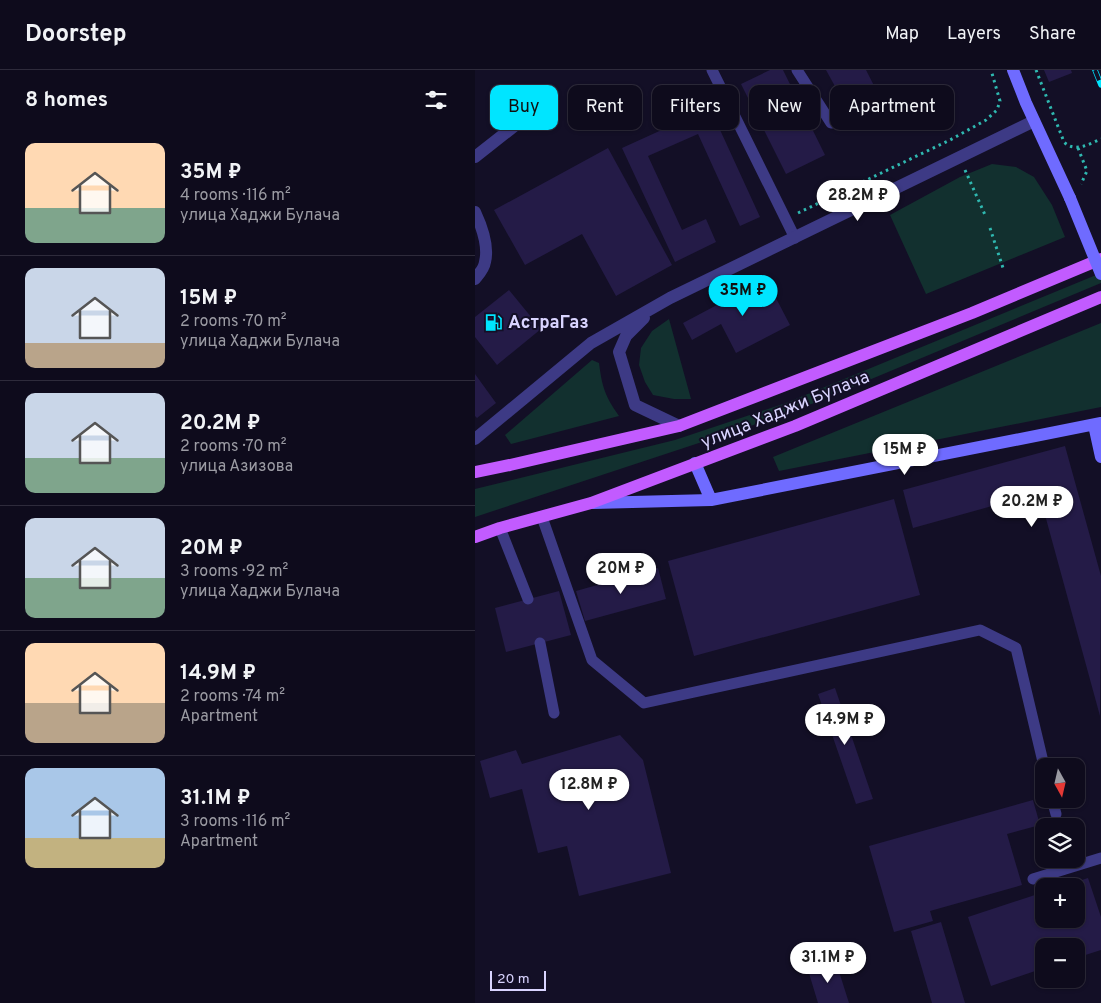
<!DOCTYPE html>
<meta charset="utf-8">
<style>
body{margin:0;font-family:Overpass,sans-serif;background:#171425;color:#f1f3f6;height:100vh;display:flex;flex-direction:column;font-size:19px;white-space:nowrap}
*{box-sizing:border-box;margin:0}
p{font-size:16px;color:#9b9ba3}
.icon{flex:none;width:28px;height:28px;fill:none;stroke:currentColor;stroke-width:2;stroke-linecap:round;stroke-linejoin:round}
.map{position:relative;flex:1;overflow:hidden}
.sheet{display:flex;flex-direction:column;background:#0e0b1c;width:475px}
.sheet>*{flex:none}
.top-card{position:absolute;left:15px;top:15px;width:475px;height:45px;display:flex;gap:10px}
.needle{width:32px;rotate:172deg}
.buttons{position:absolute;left:560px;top:688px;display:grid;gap:10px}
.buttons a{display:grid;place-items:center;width:50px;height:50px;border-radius:10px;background:#0e0b1c;box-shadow:0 1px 4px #0004,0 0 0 1px #2e2b3b;font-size:25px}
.scale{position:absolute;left:15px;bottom:12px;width:56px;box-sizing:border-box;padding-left:5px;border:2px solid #d9d4ff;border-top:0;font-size:14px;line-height:18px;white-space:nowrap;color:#d9d4ff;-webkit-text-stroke:4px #130f26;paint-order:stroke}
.price{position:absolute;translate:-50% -42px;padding:0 11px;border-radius:18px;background:#fff;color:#222;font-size:16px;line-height:32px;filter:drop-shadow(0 1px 2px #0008)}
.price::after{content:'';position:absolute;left:50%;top:30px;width:15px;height:11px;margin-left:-8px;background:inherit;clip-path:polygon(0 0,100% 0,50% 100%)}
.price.selected{background:#00e5ff;color:#111}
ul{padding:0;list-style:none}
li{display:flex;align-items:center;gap:15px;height:125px;padding:0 25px}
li+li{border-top:1px solid #2e2b3b}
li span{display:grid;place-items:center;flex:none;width:140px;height:100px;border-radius:10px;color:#555}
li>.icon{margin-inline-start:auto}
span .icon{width:60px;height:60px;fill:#fffc;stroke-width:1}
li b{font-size:21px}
h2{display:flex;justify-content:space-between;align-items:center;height:60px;padding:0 25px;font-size:21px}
.tag{padding:0 18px;border-radius:10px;background:#0e0b1c;box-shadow:0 1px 4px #0004,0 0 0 1px #2e2b3b;font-size:18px;line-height:45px}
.tag.selected{background:#00e5ff;color:#111}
header{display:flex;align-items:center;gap:30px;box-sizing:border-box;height:70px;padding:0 25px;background:#0e0b1c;border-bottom:1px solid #2e2b3b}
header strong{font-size:24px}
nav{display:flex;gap:28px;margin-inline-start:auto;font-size:18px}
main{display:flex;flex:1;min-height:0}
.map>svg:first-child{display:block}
.green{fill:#12302f}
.building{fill:#241b47}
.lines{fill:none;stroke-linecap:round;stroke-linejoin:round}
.path{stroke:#2fb8b0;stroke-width:3;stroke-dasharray:2.5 4;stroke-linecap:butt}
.lane{stroke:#3d3a85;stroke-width:11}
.street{stroke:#3d3a85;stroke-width:12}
.secondary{stroke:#6f6bff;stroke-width:12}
.primary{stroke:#c25bff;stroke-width:12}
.rail-casing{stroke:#00e5ff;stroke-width:5.5}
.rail{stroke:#130f26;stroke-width:4;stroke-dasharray:11;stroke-linecap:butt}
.secondary-bridge{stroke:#6f6bff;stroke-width:12}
.labels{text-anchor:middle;stroke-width:4;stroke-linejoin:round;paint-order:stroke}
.poi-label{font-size:18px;font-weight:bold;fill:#d9d4ff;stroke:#130f26;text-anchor:start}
.street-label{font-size:18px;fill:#d9d4ff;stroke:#130f26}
</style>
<header>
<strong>Doorstep</strong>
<nav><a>Map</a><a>Layers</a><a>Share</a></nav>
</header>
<main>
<section class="sheet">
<h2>8 homes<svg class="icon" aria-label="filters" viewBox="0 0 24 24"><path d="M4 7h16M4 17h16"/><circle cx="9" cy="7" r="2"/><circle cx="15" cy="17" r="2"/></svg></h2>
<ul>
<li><span style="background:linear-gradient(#ffd9b3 65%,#7fa58c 0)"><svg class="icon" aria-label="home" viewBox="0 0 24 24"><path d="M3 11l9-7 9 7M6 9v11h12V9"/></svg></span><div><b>35M ₽</b><p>4 rooms · 116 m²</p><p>улица Хаджи Булача</p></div></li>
<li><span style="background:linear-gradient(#c9d6e8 75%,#b9a48a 0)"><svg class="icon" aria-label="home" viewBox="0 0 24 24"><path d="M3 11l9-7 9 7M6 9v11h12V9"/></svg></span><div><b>15M ₽</b><p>2 rooms · 70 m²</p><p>улица Хаджи Булача</p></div></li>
<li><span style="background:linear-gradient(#c9d6e8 65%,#7fa58c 0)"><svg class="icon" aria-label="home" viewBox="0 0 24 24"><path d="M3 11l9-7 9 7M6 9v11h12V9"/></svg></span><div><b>20.2M ₽</b><p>2 rooms · 70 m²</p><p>улица Азизова</p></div></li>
<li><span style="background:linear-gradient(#c9d6e8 60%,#7fa58c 0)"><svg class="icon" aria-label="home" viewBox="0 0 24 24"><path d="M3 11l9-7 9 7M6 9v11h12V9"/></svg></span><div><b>20M ₽</b><p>3 rooms · 92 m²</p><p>улица Хаджи Булача</p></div></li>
<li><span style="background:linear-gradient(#ffd9b3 60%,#b9a48a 0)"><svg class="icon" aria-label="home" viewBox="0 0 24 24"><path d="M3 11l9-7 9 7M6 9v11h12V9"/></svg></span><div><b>14.9M ₽</b><p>2 rooms · 74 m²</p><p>Apartment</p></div></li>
<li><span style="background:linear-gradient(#a9c7e8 70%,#c2b280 0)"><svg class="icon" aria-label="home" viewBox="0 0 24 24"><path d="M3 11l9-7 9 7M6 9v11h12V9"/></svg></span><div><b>31.1M ₽</b><p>3 rooms · 116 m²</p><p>Apartment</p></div></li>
</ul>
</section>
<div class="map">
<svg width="626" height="933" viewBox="0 0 626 933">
<rect width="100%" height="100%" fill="#130f26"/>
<path class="green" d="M517,94L541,97L559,107L577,135L590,167L451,224L415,145L485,107Z
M626,203V213L315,343L0,447V419L200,370L311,333Z
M194,249L216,329H199L178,325L170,312L164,295L166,278L177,261Z
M626,253V337L304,401L298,387Z
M117,290L124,293C127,317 130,326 144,346L36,374L30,365Z"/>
<path class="building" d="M295,0H308L350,85L311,104L266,14Z
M351,0H391L412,41L383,58Z
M569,0H596L597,3L574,12Z
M235,38L285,147L265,156L223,64L173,86L207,160L231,149L241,172L200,192L147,78Z
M133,78L197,195L141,226L107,164L50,195L19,140Z
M291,209L315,255L261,283L246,254L217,270L208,253Z
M34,220L66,259L22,295L0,267V247Z
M0,304L21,333L2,348L0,346Z
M590,376L626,506L625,646L564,423L438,458L428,420Z
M419,429L445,525L219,586L193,491Z
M183,498L191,529L110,551L101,521Z
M84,521L96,565L31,582L20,538Z
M360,618L398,729L381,734L343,624Z
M145,665L168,690L196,803L104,826L92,776L63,783L47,719L15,728L5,691L41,680L47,694Z
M558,730L565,755L532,764L547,815L455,841L458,851L419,862L394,776Z
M613,808L626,847V880L601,888V876H569V898L516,916L493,847L569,822V849H601V816H589Z
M466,852L490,933H457L436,861Z
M361,892L374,933H343L333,900Z"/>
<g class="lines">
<path class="path" d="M561,0L589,72C600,83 614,74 626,69
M603,78L612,101L606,114
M490,100L511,147
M323,143L475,70L511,50L522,40L525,31L516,0
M515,158L529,201"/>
<path class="lane" d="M237,0L320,168
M322,0L356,53
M67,447L117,590L169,633L505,560L541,578L569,696
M25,458L53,529
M65,573L79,643
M577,729L581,744
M558,809L626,788"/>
<path class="street" d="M0,87L47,50
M0,142C7,157 14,176 10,192C9,199 4,204 0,209
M169,248L151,266L144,282L160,335L204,356
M0,369L116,273L195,228L559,51"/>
<path class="secondary" d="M538,0L551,33L595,128
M619,355L626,387
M220,393L236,430
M118,433L236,430L626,353"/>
<path class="primary" d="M0,402L35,395L204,356L497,243L626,189
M0,467L25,458L116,433L320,356L626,227"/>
<defs>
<path id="rail" d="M620,0L626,15"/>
</defs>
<use href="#rail" class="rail-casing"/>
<use href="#rail" class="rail"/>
<path class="secondary-bridge" d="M595,128L626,204"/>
</g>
<defs>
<symbol id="fuel-bare" viewBox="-9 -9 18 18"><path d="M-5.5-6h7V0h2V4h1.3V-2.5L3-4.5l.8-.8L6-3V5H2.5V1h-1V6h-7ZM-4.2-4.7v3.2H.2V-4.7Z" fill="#00e5ff" stroke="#130f26" stroke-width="2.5" paint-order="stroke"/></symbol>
</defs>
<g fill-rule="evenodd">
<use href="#fuel-bare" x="6" y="240" width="25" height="25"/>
</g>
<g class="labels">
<g class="poi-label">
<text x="33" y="258">АстраГаз</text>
</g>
<g class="street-label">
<text transform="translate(310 339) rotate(-22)" y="6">улица Хаджи Булача</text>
</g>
</g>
</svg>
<div class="buttons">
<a><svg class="needle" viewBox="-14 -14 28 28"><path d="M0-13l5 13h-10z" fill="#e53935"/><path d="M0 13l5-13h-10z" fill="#9b9ba3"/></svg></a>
<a><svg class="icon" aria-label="layers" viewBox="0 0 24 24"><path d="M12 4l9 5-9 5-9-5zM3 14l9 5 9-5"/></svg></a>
<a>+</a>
<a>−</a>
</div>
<div class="scale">20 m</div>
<b class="price" style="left:383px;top:152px">28.2M ₽</b>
<b class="price selected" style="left:268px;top:247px">35M ₽</b>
<b class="price" style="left:430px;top:406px">15M ₽</b>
<b class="price" style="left:557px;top:458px">20.2M ₽</b>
<b class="price" style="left:146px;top:525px">20M ₽</b>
<b class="price" style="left:370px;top:676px">14.9M ₽</b>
<b class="price" style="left:114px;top:741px">12.8M ₽</b>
<b class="price" style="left:353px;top:914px">31.1M ₽</b>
<div class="top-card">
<a class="tag selected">Buy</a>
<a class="tag">Rent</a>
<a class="tag">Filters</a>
<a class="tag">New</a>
<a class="tag">Apartment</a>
</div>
</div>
</main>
